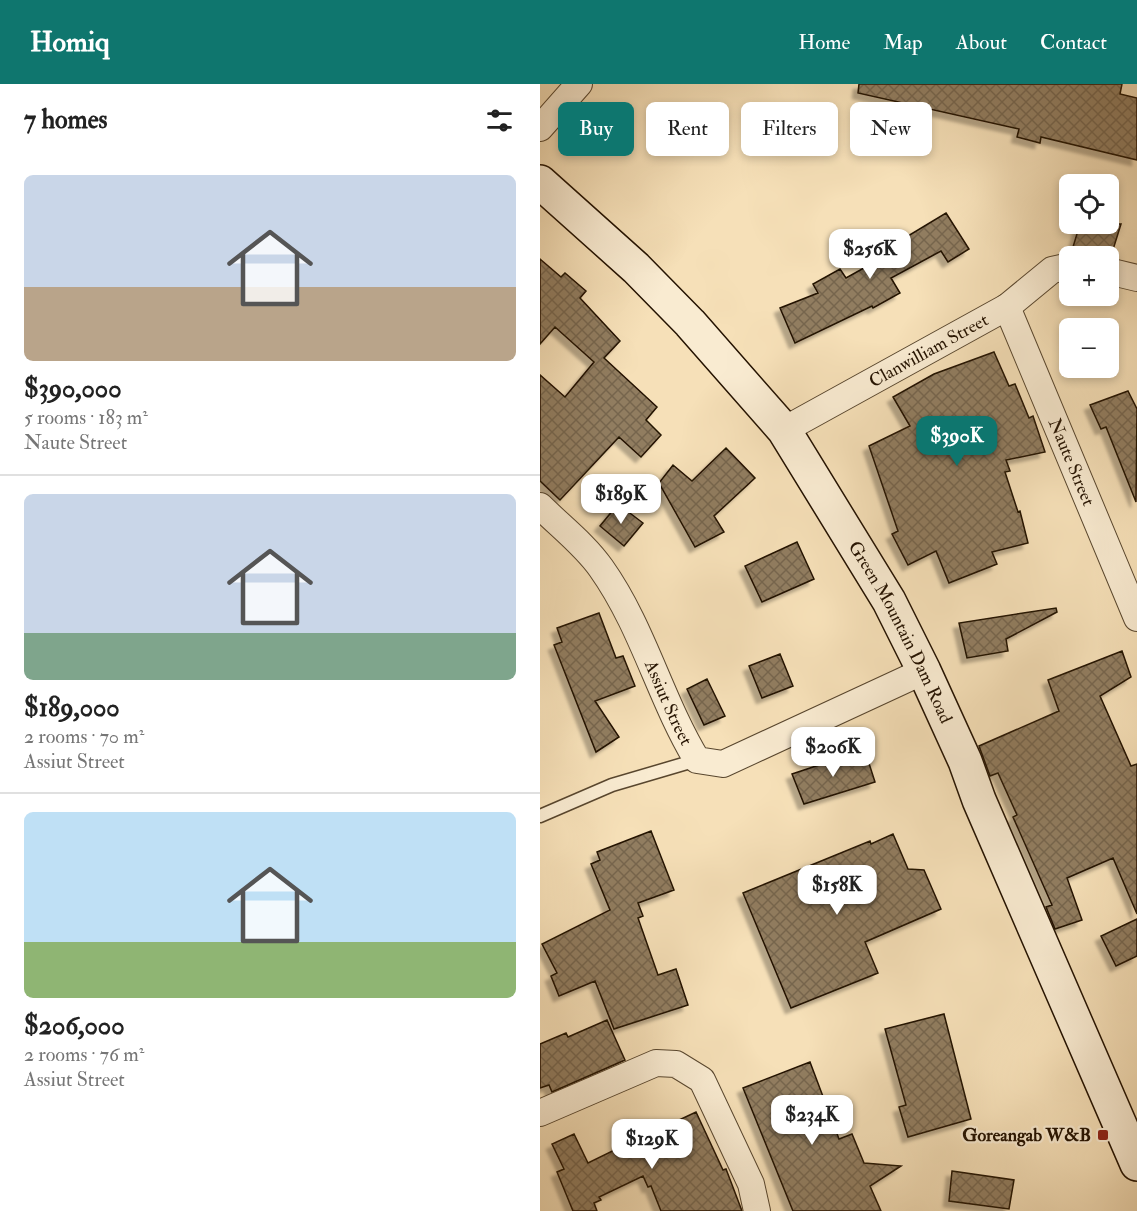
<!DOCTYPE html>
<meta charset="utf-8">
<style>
body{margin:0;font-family:"IM FELL Double Pica",serif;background:#f6f6f6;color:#222;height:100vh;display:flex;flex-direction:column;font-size:22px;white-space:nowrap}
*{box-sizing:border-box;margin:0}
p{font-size:20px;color:#767676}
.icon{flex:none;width:33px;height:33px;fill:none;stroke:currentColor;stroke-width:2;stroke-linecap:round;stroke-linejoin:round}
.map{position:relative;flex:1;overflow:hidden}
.side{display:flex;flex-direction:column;background:#fff;width:540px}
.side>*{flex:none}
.hud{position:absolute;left:18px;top:18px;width:489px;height:54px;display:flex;gap:12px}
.buttons{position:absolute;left:519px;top:90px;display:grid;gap:12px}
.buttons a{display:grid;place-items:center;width:60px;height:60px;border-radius:9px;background:#fff;box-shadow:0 3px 9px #0003;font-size:30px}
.price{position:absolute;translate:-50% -51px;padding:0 14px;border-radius:12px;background:#fff;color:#222;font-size:20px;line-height:39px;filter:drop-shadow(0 2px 3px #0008)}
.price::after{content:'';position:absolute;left:50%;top:36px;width:18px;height:14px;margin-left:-9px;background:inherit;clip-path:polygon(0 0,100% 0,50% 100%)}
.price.selected{background:#0f766e;color:#fff}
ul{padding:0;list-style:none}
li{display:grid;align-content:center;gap:12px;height:318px;padding:0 24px}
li+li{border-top:2px solid #e0e0e0}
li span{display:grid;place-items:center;height:186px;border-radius:9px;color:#555}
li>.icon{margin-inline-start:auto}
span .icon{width:108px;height:108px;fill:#fffc;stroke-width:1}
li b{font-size:26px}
h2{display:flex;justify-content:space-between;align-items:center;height:72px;padding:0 24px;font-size:26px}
.tag{padding:0 21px;border-radius:9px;background:#fff;box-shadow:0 3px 9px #0003;font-size:21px;line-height:54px}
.tag.selected{background:#0f766e;color:#fff}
header{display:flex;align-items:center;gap:36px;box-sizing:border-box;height:84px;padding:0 30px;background:#0f766e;color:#fff}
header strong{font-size:28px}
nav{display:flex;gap:33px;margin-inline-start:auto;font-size:21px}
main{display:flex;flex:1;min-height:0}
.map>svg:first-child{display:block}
.building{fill:url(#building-cross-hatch);stroke:#241200;stroke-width:1.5;filter:url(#shadow)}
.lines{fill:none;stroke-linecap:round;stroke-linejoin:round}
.lane-casing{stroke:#58462e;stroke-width:15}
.street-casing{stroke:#58462e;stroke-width:28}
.secondary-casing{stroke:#241200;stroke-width:36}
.lane{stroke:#f9ebd1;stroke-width:12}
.street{stroke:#f9ebd1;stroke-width:26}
.secondary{stroke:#f9ebd1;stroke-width:33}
.poi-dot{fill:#8f2418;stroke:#f9ebd1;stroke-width:2}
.labels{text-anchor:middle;stroke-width:4.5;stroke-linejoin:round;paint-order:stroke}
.street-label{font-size:18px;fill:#241200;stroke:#f9ebd1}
.poi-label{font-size:18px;font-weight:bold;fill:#241200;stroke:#f9ebd1;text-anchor:end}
</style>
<header>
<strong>Homiq</strong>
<nav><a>Home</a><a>Map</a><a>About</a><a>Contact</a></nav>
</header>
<main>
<section class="side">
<h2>7 homes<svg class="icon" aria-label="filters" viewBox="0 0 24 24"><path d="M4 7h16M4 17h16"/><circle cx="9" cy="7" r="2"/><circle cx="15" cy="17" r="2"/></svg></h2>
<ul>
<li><span style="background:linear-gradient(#c9d6e8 60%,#b9a48a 0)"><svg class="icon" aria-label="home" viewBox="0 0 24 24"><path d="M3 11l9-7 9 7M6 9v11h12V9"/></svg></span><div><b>$390,000</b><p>5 rooms · 183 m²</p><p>Naute Street</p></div></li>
<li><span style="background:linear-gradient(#c9d6e8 75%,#7fa58c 0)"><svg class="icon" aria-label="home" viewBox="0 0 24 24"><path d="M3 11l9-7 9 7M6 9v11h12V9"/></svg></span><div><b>$189,000</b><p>2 rooms · 70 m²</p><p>Assiut Street</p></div></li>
<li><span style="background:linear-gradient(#bfe0f5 70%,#8fb573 0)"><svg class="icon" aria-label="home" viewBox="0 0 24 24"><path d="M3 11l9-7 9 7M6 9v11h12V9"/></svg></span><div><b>$206,000</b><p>2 rooms · 76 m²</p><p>Assiut Street</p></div></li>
</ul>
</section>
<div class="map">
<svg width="597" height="1127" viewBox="0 0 597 1127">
<defs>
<pattern id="building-cross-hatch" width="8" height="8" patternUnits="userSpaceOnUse" patternTransform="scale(1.5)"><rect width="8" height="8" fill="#917d60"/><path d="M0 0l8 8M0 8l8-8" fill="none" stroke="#76654d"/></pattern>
<filter id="shadow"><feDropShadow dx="-5.5" dy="5.5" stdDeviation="1.5" flood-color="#0004"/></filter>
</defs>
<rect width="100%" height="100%" fill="#f6e0b8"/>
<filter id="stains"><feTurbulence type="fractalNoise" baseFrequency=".00333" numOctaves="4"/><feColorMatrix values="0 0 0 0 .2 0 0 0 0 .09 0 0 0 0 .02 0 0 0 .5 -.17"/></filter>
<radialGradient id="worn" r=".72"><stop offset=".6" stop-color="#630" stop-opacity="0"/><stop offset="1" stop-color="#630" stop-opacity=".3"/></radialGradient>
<path class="building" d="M319,0H582L580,10L597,14V76L501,53L500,59L477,53L479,45L318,9Z
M406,129L429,165L408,178L401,167L351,194L360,209L333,224L332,222L255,259L240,224L278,209L273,200L300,185L306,194L351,169L348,164Z
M540,140H581L571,172L533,163Z
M0,175L21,193L25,189L46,207L40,214L80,257L64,274L117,323L106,336L121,351L101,373L79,353L20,416L0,397V291L25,313L54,278L15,243L0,260Z
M454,268L469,302L475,300L489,334L493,332L505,368L466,376L470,387L465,388L478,428L480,427L488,459L452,468L457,480L409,499L396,467L368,481L352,450L358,447L329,362L370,342L353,313L394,290Z
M588,307L597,325L596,418L566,343L561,345L550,321Z
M186,364L215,394L174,432L184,448L155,463L119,399L133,381L152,397Z
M78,420L103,439L84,462L60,442Z
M257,458L274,495L222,518L205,482Z
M516,524L517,528L466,555L468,567L427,574L419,539Z
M59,529L76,574L83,572L95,602L55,617L79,653L56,668L14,561L22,558L17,544Z
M582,567L591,593L560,612L591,682L597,680V830L573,774L527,794L542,836L515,845L506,823L512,821L473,733L477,731L458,689L450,692L439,662L519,627L508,596Z
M240,570L253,602L222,614L209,582Z
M167,595L185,632L164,641L147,605Z
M326,670L335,698L264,720L252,690L294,676L295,679Z
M111,747L134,806L98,819L103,832L98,834L118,891L136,885L148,921L74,945L55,897L19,912L11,892L17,889L2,860L70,826L51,780L60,776L57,768Z
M353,750L368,785L384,786L401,825L325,858L338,889L251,924L203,809L330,757L331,760Z
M597,835V872L576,882L561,852Z
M404,930L431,1035L368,1053L359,1023L366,1021L345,945Z
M67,936L85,976L12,1008L9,1001L0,1004V960L26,949L28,953Z
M270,978L299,1055L312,1050L324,1079L361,1082L330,1102L341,1127H253L203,1004Z
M156,1028L183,1086L186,1085L202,1127H121L111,1102L108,1103L103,1092L59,1113L61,1116L54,1119L57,1127H33L17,1088L24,1085L12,1060L34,1050L48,1079L89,1059L86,1053L115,1040L118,1046Z
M412,1087L474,1096L469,1125L409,1117Z"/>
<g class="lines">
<defs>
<path id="lane" d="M0,732L72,701L157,676"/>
<g id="street">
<path d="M0,44L39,0"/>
<path d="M568,187L597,194"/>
<path id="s1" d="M467,223L597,534"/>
<path id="s2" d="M244,346L467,223L512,186L530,182"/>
<path id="s3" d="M0,422C20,442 45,461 61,484C103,543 120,615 157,676L183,680L384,587"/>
<path d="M0,1029L116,979L136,980L162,996L211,1100L217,1127"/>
</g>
<g id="secondary">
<path id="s4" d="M0,98L96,184L150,239L244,346L349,517L384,587L425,677L439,716L597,1080"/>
</g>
</defs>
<use href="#lane" class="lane-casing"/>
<use href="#street" class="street-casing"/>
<use href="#secondary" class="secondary-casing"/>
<use href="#lane" class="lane"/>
<use href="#street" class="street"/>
<use href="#secondary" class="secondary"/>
</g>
<rect class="poi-dot" x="557" y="1045" width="12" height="12" rx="3"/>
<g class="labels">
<g class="street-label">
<text dy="6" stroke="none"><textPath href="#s2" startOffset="165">Clanwilliam Street</textPath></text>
<text dy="6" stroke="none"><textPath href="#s1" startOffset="168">Naute Street</textPath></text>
<text dy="6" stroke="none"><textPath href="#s4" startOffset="582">Green Mountain Dam Road</textPath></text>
<text dy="6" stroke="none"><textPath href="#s3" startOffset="238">Assiut Street</textPath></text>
</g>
<g class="poi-label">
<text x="551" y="1057">Goreangab W&amp;B</text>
</g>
</g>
<rect width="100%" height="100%" filter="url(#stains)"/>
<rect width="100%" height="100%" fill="url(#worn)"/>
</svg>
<div class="buttons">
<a><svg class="icon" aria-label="locate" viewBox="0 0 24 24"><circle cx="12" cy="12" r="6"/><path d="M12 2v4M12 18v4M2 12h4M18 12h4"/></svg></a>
<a>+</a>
<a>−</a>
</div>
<b class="price" style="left:330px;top:196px">$256K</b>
<b class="price selected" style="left:417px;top:383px">$390K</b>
<b class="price" style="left:81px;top:441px">$189K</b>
<b class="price" style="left:293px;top:694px">$206K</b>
<b class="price" style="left:297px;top:832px">$158K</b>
<b class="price" style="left:272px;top:1062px">$234K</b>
<b class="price" style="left:112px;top:1086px">$129K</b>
<div class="hud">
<a class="tag selected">Buy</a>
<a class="tag">Rent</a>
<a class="tag">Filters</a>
<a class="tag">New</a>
</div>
</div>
</main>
